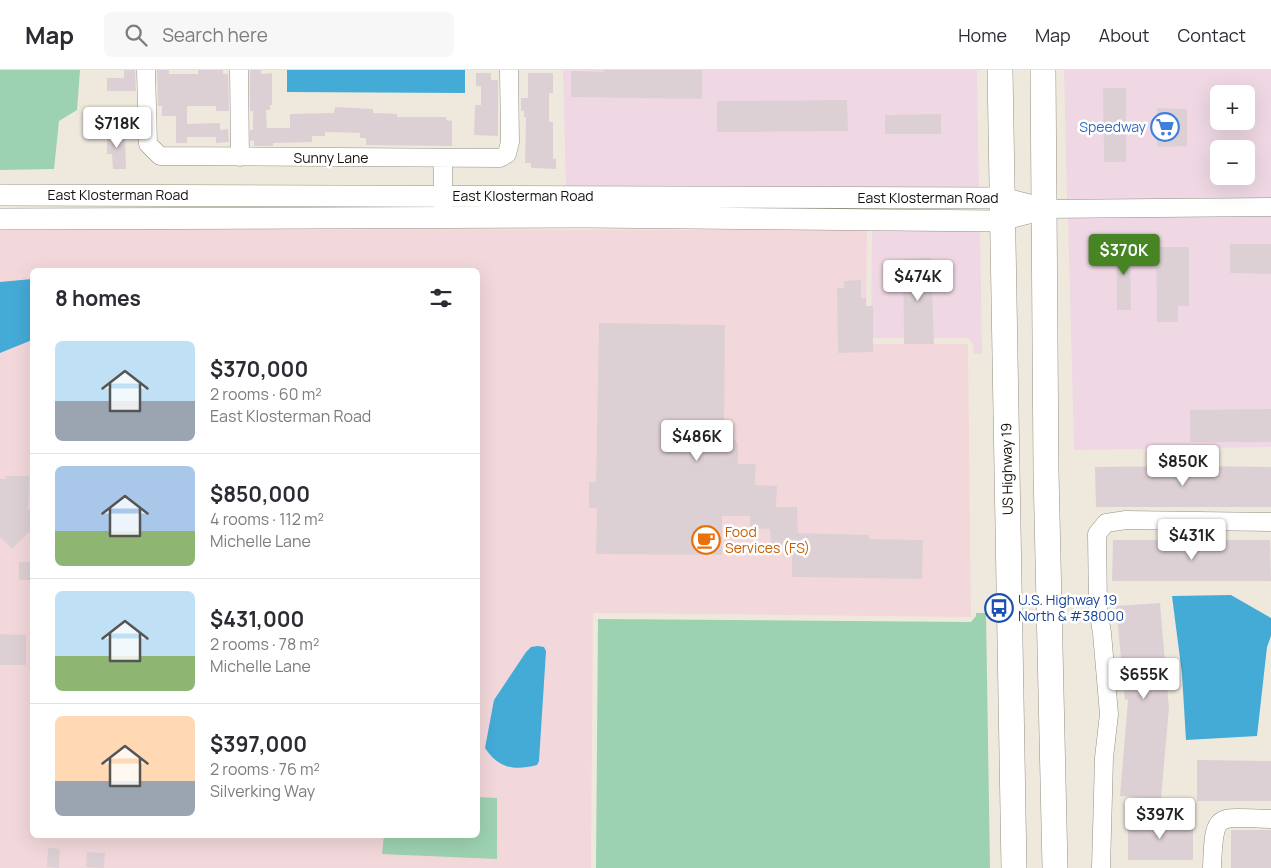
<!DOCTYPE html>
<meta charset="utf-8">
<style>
body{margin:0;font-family:Manrope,sans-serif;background:#f7f7f7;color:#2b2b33;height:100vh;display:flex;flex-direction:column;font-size:19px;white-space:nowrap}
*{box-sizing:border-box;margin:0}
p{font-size:16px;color:#7c7c81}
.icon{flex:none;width:28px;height:28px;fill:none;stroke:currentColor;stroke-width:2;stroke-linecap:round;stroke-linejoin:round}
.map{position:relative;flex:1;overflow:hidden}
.details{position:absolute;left:30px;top:198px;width:450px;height:570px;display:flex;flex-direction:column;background:#fff;border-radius:8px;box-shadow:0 5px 20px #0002}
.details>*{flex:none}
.fabs{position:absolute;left:1210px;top:15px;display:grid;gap:10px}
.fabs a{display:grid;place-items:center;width:45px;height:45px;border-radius:8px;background:#fff;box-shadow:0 5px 20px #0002;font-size:25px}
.price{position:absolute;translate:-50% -42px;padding:0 11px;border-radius:5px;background:#fff;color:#222;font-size:16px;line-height:32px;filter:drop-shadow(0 1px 2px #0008)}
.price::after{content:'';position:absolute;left:50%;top:30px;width:15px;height:11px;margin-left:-8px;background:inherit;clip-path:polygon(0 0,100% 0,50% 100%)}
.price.selected{background:#468424;color:#fff}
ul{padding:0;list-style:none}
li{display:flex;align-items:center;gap:15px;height:125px;padding:0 25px}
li+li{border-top:1px solid #e1e1e2}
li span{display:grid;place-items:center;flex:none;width:140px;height:100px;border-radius:8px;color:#555}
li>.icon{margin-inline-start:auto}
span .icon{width:60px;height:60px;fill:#fffc;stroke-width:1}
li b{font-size:21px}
h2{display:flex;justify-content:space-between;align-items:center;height:60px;padding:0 25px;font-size:21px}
header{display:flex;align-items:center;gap:30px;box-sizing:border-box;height:70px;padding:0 25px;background:#fff;border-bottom:1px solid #e1e1e2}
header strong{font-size:24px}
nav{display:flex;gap:28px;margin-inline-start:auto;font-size:18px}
.search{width:350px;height:45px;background:#f7f7f7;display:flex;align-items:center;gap:12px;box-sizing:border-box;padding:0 18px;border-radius:8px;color:#7c7c81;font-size:19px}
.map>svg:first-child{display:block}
.commercial{fill:#efd8e4;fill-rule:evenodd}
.education{fill:#f3d8db;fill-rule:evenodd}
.green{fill:#9dd2b1}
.water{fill:#44aad6}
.building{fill:#ddd0d5}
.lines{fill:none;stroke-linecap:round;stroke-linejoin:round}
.minor-casing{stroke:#948f84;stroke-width:19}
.major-casing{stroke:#948f84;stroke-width:22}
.highway-casing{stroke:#948f84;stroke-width:26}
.minor{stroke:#fff;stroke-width:18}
.major{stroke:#fff;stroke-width:21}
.highway{stroke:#fff;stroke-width:25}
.labels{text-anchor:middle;stroke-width:5;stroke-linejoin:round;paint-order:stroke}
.shop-label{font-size:14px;fill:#366cbe;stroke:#fff;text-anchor:end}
.street-label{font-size:14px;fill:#14120e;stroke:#fff}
.food-label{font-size:14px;fill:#c56008;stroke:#fff;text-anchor:start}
.transit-label{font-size:14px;fill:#164399;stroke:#fff;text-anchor:start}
</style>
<header>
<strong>Map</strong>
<div class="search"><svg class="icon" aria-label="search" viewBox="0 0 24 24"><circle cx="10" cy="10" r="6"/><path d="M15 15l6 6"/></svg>Search here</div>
<nav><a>Home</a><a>Map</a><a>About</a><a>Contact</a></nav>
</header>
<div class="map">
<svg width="1271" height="798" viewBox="0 0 1271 798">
<rect width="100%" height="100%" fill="#efe9dd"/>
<path class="commercial" d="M563,0H977L979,122L566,119Z
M1064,0H1271V130L1067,132ZM1219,24H1246V51H1219ZM1219,79H1246V106H1219Z
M1271,143V377L1074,380L1068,146Z
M869,157H980L982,284H974L973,274L968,268H871L872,161Z"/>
<path class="education" d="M0,159L867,160L866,274H968L971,547L593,543L591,798H0ZM32,200H478V765H32Z"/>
<path class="green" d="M0,0H80L77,40L59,51L54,99L0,100Z
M976,543H986L990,798H596L598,549L971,552L976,546Z
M478,727L497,728V789L382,784L384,765H478Z"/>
<path class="water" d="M287,0H465V23L287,22Z
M32,209V270L0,283V212Z
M1231,525L1271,548V566L1267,577L1257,666L1186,670L1182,604L1172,526Z
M538,576L544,577L546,581L539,691L537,695C514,701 498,698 485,678L494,630L526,582L531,577Z"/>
<path class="building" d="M124,0H135L136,21H107V8H124Z
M157,0H169V4H198V0H223V4H228L229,41H216V36H187V54L220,53V60L228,59L229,72L216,73V67H187V73H176V46H162V36H158Z
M250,0H261V4L272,3V35H270V40H266L267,58H290V44L334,43L335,37L373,39V43L397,44V47H446V50L452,51V76L366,75V68H360V63L325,62V66H312V72L273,73V76H254V70L250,71V60H253V41H250Z
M604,0H702V29L571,27V1L604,2Z
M476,3H491V10H498V66L474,65L475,35H481V16H476Z
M528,3H553V23H549V52H553V89H556V99L531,98V93H525L526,47H524V41H521V28H528Z
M1103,18H1126V92H1104Z
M847,30L848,61L717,62V31Z
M1157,38L1187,39V76L1157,77Z
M941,44V64H885V45Z
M125,62L126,99H113L112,84H107V63Z
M1130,172L1131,240H1117L1116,173Z
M1230,174H1271V204L1230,203Z
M1156,177H1189V236H1178V252H1157Z
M931,188L934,274H904L903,189Z
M861,210V228H866V236H873V282L838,283L837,218H844V211Z
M599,253L725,255L724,366H731L738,374V394H756L755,415L777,416L776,437H797L798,463L869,465V469L923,470L922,509L792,507V481L771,480L770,459L750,458V446H722V485L596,484L597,438H589V412H596Z
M1271,339V372H1190V340Z
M1189,396L1271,397V437H1096L1095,397Z
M6,406H29L28,441L32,437V459L12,479L0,467V409H5Z
M1113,470H1270L1271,511H1112Z
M19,492H32V510H19Z
M1160,533L1169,638L1161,729L1120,726L1128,629L1125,630L1116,536Z
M0,564L26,565V595H0Z
M1197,690L1271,691V731H1197Z
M1128,750L1193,751V790H1128Z
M1231,760H1271V798H1231Z
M48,778L60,779L59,798L47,797Z
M87,782L105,783L104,798L86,797Z"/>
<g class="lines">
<defs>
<path id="minor" d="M146,0L148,74L160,86L500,88L507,84L510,72L509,0
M239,0L240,87
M443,88V140
M1044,139L1271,137
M1101,798L1104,688L1109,644L1102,563L1098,538L1097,464L1106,453L1126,450L1271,452
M1212,798C1214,739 1216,748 1271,749"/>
<path id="major" d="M0,125L1002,128L1044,139
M0,149L586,147L997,151L1044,139"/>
<path id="highway" d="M1000,0L1014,798
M1043,0L1046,401L1055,798"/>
</defs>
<use href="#minor" class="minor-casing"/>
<use href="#major" class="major-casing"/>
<use href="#highway" class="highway-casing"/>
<use href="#minor" class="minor"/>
<use href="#major" class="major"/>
<use href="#highway" class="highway"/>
</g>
<defs>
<symbol id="supermarket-ring" viewBox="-11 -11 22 22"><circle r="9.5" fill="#fff" stroke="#3f7fe0" stroke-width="1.5"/><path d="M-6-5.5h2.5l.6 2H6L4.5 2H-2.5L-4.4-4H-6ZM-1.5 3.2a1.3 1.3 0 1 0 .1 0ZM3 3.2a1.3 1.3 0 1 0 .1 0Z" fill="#3f7fe0"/></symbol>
<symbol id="cafe-ring" viewBox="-11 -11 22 22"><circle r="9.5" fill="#fff" stroke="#e8710a" stroke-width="1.5"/><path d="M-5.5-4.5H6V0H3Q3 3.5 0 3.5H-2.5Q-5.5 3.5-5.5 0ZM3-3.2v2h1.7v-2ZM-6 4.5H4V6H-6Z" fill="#e8710a"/></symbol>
<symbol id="bus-ring" viewBox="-11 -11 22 22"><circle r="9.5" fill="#fff" stroke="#1a4fb4" stroke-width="1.5"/><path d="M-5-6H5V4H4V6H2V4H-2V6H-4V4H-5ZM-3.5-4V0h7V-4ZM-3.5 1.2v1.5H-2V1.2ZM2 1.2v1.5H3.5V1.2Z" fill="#1a4fb4"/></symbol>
</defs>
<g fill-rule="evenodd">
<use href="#supermarket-ring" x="1149" y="41" width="32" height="32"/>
<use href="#cafe-ring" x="690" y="454" width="32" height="32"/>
<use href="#bus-ring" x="983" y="522" width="32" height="32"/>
</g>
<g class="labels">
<g class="shop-label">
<text x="1146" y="62">Speedway</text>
</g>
<g class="street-label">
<text x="331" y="93">Sunny Lane</text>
<text x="118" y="130">East Klosterman Road</text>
<text x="523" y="131">East Klosterman Road</text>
<text x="928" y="133">East Klosterman Road</text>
<text transform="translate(1007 399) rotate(-91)" y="5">US Highway 19</text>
</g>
<g class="food-label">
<text x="725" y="467">Food<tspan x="725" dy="16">Services (FS)</tspan></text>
</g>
<g class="transit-label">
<text x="1018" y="535">U.S. Highway 19<tspan x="1018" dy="16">North &amp; #38000</tspan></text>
</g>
</g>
</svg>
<div class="fabs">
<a>+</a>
<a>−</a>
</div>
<b class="price" style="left:117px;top:79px">$718K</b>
<b class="price selected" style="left:1124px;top:206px">$370K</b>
<b class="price" style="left:918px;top:232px">$474K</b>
<b class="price" style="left:697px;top:392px">$486K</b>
<b class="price" style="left:1183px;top:417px">$850K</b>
<b class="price" style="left:1192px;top:491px">$431K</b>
<b class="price" style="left:1144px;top:630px">$655K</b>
<b class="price" style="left:1160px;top:770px">$397K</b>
<section class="details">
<h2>8 homes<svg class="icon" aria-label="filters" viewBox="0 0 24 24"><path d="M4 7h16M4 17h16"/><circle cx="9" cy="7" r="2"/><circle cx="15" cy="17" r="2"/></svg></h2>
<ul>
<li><span style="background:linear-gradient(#bfe0f5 60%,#9aa5b1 0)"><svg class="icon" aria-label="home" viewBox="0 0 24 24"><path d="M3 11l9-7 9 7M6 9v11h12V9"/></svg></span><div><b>$370,000</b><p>2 rooms · 60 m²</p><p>East Klosterman Road</p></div></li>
<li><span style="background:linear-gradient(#a9c7e8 65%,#8fb573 0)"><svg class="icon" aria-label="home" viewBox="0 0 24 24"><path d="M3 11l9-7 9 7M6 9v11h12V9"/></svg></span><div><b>$850,000</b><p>4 rooms · 112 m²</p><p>Michelle Lane</p></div></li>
<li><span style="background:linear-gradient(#bfe0f5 65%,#8fb573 0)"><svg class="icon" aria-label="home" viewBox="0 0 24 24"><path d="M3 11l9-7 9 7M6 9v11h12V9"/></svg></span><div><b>$431,000</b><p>2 rooms · 78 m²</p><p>Michelle Lane</p></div></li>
<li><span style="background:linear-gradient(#ffd9b3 65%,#9aa5b1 0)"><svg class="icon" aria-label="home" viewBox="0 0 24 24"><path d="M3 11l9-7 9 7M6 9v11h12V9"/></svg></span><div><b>$397,000</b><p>2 rooms · 76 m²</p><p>Silverking Way</p></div></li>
</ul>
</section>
</div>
